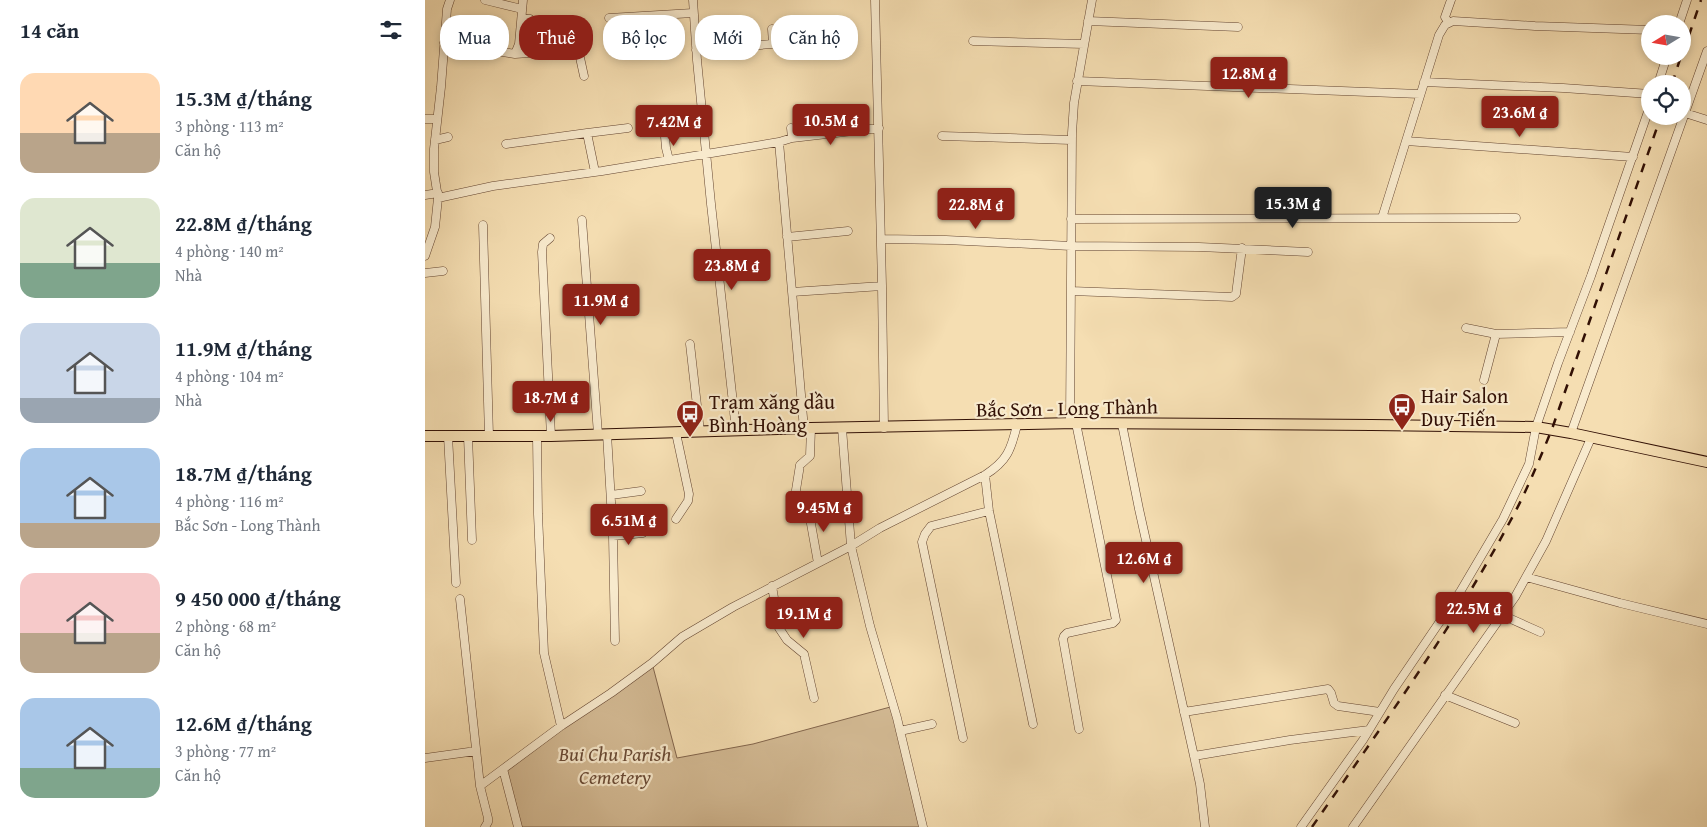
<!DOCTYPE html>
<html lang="vi">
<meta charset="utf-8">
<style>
body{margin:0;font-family:"Gentium Book Plus",serif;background:#f6f6f7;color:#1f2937;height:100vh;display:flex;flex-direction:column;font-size:19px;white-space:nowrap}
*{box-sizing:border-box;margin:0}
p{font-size:16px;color:#747a83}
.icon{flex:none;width:28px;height:28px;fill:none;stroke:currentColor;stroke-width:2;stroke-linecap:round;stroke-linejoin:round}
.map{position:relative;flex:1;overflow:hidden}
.details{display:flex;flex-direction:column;background:#fff;width:425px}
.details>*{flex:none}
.hud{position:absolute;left:15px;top:15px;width:475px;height:45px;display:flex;gap:10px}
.needle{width:32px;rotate:259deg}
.tools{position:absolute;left:1216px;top:15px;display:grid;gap:10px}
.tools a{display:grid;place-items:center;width:50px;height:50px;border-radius:50%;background:#fff;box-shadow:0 2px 8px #0003;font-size:25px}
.price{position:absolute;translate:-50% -42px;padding:0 11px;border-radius:5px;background:#8f2418;color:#fff;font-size:16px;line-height:32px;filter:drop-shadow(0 1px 2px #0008)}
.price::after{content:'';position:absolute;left:50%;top:30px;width:15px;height:11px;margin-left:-8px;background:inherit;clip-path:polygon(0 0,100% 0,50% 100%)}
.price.current{background:#222;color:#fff}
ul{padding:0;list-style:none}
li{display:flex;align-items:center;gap:15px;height:125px;padding:0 20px}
li span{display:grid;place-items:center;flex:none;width:140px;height:100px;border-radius:15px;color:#555}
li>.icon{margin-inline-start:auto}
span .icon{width:60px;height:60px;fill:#fffc;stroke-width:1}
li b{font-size:21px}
h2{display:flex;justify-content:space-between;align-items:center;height:60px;padding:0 20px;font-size:21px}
.tag{padding:0 18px;border-radius:20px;background:#fff;box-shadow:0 2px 8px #0003;font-size:18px;line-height:45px}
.tag.current{background:#8f2418;color:#fff}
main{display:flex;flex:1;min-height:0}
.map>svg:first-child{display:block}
.green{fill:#d4bb95;stroke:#83664d}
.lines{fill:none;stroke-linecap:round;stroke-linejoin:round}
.minor-casing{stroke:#634430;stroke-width:9}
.major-casing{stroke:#321005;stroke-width:12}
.minor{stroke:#f8eacd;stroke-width:8}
.major{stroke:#f5deb2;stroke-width:10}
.rail{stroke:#321005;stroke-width:2.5;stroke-dasharray:9 9;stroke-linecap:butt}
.labels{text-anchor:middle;stroke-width:4.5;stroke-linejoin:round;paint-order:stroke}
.poi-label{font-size:20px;fill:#321005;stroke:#f8eacd;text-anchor:start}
.street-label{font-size:20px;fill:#321005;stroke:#f8eacd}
.park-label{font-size:20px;font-style:italic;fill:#6b4c37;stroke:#f8eacd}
</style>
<main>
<section class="details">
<h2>14 căn<svg class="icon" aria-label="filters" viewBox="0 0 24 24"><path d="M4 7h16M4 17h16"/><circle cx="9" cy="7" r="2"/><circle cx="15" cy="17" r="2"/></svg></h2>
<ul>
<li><span style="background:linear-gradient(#ffd9b3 60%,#b9a48a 0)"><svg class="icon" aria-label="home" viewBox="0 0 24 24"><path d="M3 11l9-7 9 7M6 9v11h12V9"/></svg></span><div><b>15.3M ₫/tháng</b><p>3 phòng · 113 m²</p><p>Căn hộ</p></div></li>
<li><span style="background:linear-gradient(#dfe7d0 65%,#7fa58c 0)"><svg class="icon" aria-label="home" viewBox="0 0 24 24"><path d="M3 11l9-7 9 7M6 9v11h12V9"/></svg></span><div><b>22.8M ₫/tháng</b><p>4 phòng · 140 m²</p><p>Nhà</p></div></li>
<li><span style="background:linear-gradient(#c9d6e8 75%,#9aa5b1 0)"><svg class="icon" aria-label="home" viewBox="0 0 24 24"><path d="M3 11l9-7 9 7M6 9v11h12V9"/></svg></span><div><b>11.9M ₫/tháng</b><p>4 phòng · 104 m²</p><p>Nhà</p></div></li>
<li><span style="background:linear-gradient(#a9c7e8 75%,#b9a48a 0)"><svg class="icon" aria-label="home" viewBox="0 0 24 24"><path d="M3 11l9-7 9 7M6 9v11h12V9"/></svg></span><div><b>18.7M ₫/tháng</b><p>4 phòng · 116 m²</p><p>Bắc Sơn - Long Thành</p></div></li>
<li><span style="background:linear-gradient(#f6c9c9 60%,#b9a48a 0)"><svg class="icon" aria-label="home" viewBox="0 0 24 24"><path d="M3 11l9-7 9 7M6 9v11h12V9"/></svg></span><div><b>9 450 000 ₫/tháng</b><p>2 phòng · 68 m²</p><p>Căn hộ</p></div></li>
<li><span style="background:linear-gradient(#a9c7e8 70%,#7fa58c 0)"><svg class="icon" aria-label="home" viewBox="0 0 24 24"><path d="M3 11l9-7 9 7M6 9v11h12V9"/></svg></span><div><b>12.6M ₫/tháng</b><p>3 phòng · 77 m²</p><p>Căn hộ</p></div></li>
</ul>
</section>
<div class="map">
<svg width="1282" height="827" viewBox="0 0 1282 827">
<rect width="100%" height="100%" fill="#f5deb2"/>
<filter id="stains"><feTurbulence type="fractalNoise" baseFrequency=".004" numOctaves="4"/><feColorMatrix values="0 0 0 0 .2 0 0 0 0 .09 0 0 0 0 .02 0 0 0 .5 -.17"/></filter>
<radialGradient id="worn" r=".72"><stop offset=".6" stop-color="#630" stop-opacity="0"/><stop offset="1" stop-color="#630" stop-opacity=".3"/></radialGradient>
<path class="green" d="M227,663L252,758L328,744L469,706L497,827H93L78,769Z"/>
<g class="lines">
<defs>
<path id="minor" d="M25,0L22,9L16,87L9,149V172L13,198L68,186L177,171L354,142L379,429
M60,0L97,9
M268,0L272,60L286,204L311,430
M450,0L457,286L459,428
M97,18L105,19L110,23L143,20
M184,18L268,13
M663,21L813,27
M1023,22L1020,17L1026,0
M1254,24L1262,0
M347,29L348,44
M548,41L659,44
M19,43L90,54L94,44L98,0
M271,50L410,39
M90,54L147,50L154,53L159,76
M652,81L995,94
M999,82L1138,88L1225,94
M1233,84L1242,56
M1260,113L1282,120
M238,114L241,148L244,160
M0,119H12
M366,128L367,138
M162,133L203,128
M517,136L646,140
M10,140L23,137
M981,141L1208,157
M354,142L367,138L454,128
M81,144L162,133L170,172
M0,195L13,193
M957,218L1014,35L1020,25L1028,21L1110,26L1225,30
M646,219L1091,218
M157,220L173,434
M58,225L64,436
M362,237L423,231
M125,238L118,244L117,252L126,436
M456,239L521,240L646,246L774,247L883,252
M0,256L10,227L13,198
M0,273L18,271
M646,291L807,297L811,294L817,248
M367,292L457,286
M1041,328L1071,334L1145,332
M265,344L275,432
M1059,380L1071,334
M651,423L691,620L688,623L642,633L639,636L638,639L654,729
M645,424L647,133L649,103L667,0
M697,424L714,509L769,756L775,784L780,827
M417,428L426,546L445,626L472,718L498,827
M1146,433L1282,51
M182,434L188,536L190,641
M23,436L31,583
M43,436L47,540
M112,436L113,514L119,653L136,726
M560,475L564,511L608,724
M371,490L375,465L385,456L386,428
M186,495L216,491
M383,507L393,563
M251,519L263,501L264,494L251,433
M188,536L218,533
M1101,577L1195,603L1282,624
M347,586L354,628L362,640L379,654L389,698
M35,599L55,786
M1077,615L1115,632
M1020,695L1090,723
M759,712L903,689L906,693L909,703L913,706L955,712
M475,731L507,724
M538,738L497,542L500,534L506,526L564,511
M769,756L865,740L944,730
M0,758L51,751
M60,827L63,822V818L55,786L78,769
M93,827L78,769L136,726L186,693L227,663L257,637L308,607L426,546L455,528L560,475C582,461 586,450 592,425
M876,827L938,740L969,689L1035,592L1078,519L1104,464L1111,427L1133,363L1166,276L1225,106
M928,827L1090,597L1121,541L1166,438"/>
<path id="major" d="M0,436H126L386,428L651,423L947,425L1111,427L1146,433L1282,462"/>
</defs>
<use href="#minor" class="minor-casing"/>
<use href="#major" class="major-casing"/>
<use href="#minor" class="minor"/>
<use href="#major" class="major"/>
<path class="rail" d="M1258,53L1276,0
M1247,84L1256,56
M887,827C957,726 1030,625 1088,516C1103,488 1115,458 1127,429L1236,116"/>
</g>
<defs>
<symbol id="bus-pin" viewBox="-11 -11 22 30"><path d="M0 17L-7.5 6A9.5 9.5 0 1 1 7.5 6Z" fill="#8f2418" stroke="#f8eacd"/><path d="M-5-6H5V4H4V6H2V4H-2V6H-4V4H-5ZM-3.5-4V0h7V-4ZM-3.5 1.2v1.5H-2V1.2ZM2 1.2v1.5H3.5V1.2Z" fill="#fff"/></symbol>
</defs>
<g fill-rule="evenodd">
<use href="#bus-pin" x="961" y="391" width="32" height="43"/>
<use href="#bus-pin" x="249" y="398" width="32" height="43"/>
</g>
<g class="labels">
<g class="poi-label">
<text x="996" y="403">Hair Salon<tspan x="996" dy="23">Duy Tiến</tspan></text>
<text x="284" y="409">Trạm xăng dầu<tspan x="284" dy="23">Bình Hoàng</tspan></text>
</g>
<g class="street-label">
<text transform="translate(642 408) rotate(-1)" y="7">Bắc Sơn - Long Thành</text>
</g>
<g class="park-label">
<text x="190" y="761">Bui Chu Parish<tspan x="190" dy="23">Cemetery</tspan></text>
</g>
</g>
<rect width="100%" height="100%" filter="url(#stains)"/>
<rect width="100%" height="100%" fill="url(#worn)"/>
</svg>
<div class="tools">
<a><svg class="needle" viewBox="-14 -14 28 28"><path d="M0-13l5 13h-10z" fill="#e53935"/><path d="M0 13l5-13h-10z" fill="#747a83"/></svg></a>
<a><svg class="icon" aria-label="locate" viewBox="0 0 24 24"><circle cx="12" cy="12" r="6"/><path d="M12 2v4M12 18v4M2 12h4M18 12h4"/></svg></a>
</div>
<b class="price" style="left:824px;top:99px">12.8M ₫</b>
<b class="price" style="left:1095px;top:138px">23.6M ₫</b>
<b class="price" style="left:406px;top:146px">10.5M ₫</b>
<b class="price" style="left:249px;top:147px">7.42M ₫</b>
<b class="price current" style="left:868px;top:229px">15.3M ₫</b>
<b class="price" style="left:551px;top:230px">22.8M ₫</b>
<b class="price" style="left:307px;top:291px">23.8M ₫</b>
<b class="price" style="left:176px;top:326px">11.9M ₫</b>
<b class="price" style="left:126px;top:423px">18.7M ₫</b>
<b class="price" style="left:399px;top:533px">9.45M ₫</b>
<b class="price" style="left:204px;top:546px">6.51M ₫</b>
<b class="price" style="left:719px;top:584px">12.6M ₫</b>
<b class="price" style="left:1049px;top:634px">22.5M ₫</b>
<b class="price" style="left:379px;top:639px">19.1M ₫</b>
<div class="hud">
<a class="tag">Mua</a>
<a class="tag current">Thuê</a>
<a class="tag">Bộ lọc</a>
<a class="tag">Mới</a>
<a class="tag">Căn hộ</a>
</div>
</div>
</main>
